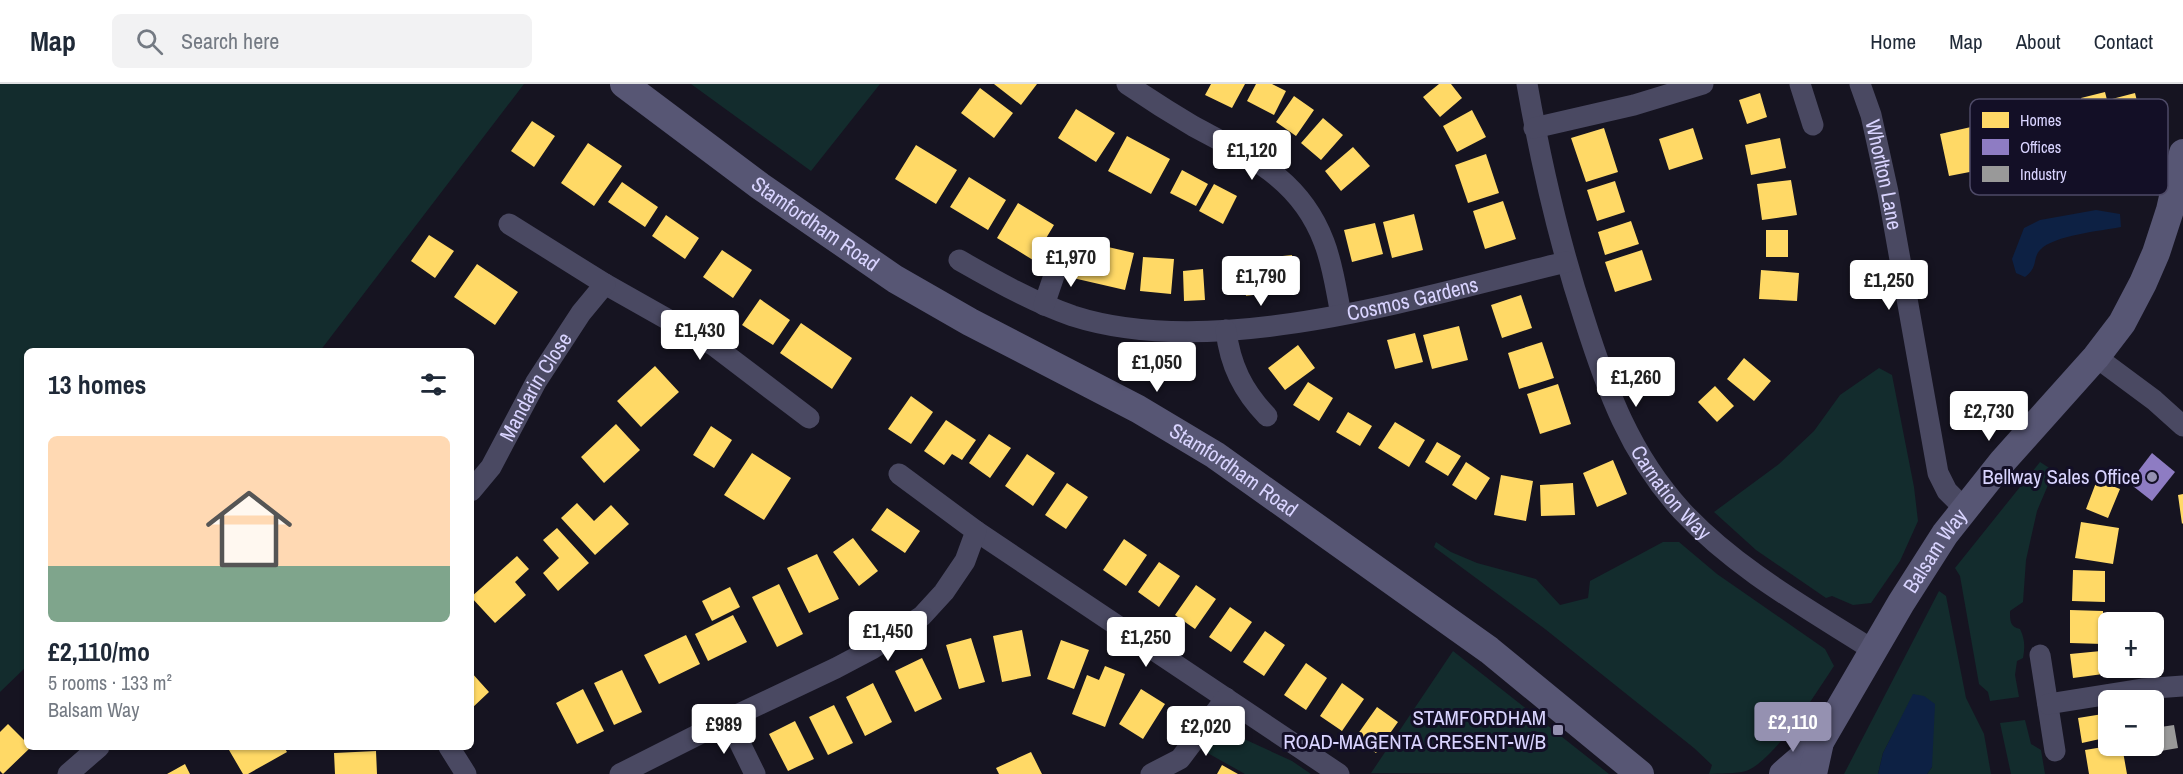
<!DOCTYPE html>
<meta charset="utf-8">
<style>
body{margin:0;font-family:"Archivo Narrow",sans-serif;background:#f2f2f3;color:#1f2937;height:100vh;display:flex;flex-direction:column;font-size:22px;white-space:nowrap}
*{box-sizing:border-box;margin:0}
p{font-size:20px;color:#747a83}
.icon{flex:none;width:33px;height:33px;fill:none;stroke:currentColor;stroke-width:2;stroke-linecap:round;stroke-linejoin:round}
.map{position:relative;flex:1;overflow:hidden}
.panel{position:absolute;left:24px;top:264px;width:450px;height:402px;display:flex;flex-direction:column;background:#fff;border-radius:9px;box-shadow:0 2px 4px #0004}
.panel>*{flex:none}
.tools{position:absolute;left:2098px;top:528px;display:grid;gap:12px}
.tools a{display:grid;place-items:center;width:66px;height:66px;border-radius:9px;background:#fff;box-shadow:0 2px 4px #0004;font-size:30px}
.price{position:absolute;translate:-50% -51px;padding:0 14px;border-radius:6px;background:#fff;color:#222;font-size:20px;line-height:39px;filter:drop-shadow(0 2px 3px #0008)}
.price::after{content:'';position:absolute;left:50%;top:36px;width:18px;height:14px;margin-left:-9px;background:inherit;clip-path:polygon(0 0,100% 0,50% 100%)}
.price.on{background:#9591b1;color:#fff}
ul{padding:0;list-style:none}
li{display:grid;align-content:center;gap:12px;height:318px;padding:0 24px}
li span{display:grid;place-items:center;height:186px;border-radius:9px;color:#555}
li>.icon{margin-inline-start:auto}
span .icon{width:108px;height:108px;fill:#fffc;stroke-width:1}
li b{font-size:26px}
h2{display:flex;justify-content:space-between;align-items:center;height:72px;padding:0 24px;font-size:26px}
header{display:flex;align-items:center;gap:36px;box-sizing:border-box;height:84px;padding:0 30px;background:#fff;border-bottom:2px solid #e0e1e3}
header strong{font-size:28px}
nav{display:flex;gap:33px;margin-inline-start:auto;font-size:21px}
.search{width:420px;height:54px;background:#f2f2f3;display:flex;align-items:center;gap:15px;box-sizing:border-box;padding:0 21px;border-radius:9px;color:#747a83;font-size:22px}
.map>svg:first-child{display:block}
.green{fill:#132c2d}
.water{fill:#0d2144}
.homes{fill:#ffd966}
.offices{fill:#8e7cc3}
.industry{fill:#999}
.lines{fill:none;stroke-linecap:round;stroke-linejoin:round}
.street{stroke:#4a4962;stroke-width:21}
.secondary{stroke:#575674;stroke-width:28}
.poi-dot{fill:#9591b1;stroke:#130f26;stroke-width:2}
.labels{text-anchor:middle;stroke-width:6;stroke-linejoin:round;paint-order:stroke}
.street-label{font-size:21px;fill:#d9d4ff;stroke:#130f26}
.poi-label{font-size:21px;fill:#d9d4ff;stroke:#130f26;text-anchor:end}
.key{fill:#130f26;stroke:#4e4a67;stroke-width:1.5}
.key-label{font-size:16px;fill:#d9d4ff}
</style>
<header>
<strong>Map</strong>
<div class="search"><svg class="icon" aria-label="search" viewBox="0 0 24 24"><circle cx="10" cy="10" r="6"/><path d="M15 15l6 6"/></svg>Search here</div>
<nav><a>Home</a><a>Map</a><a>About</a><a>Contact</a></nav>
</header>
<div class="map">
<svg width="2183" height="690" viewBox="0 0 2183 690">
<rect width="100%" height="100%" fill="#161421"/>
<path class="green" d="M0,0H524L320,267H27V582L0,608Z
M691,0H880L811,87Z
M1879,284L1892,291L1914,403L1918,437L1900,477L1871,519L1853,521L1832,512L1826,514L1756,466L1714,428L1779,380L1814,347L1840,311Z
M2040,378L2054,387L2037,427L2026,476L2023,518L2010,527C2010,537 2010,543 2020,545C2025,555 2025,564 2023,574L2017,577L2015,591L2019,613L1990,617L1988,608L1979,600L1960,492L1955,484Z
M1436,458L1451,468L1477,479L1536,495L1560,521L1588,514L1590,497L1663,458H1679L1717,490L1825,565L1834,582C1816,609 1775,676 1746,687C1736,690 1720,689 1709,690L1712,681L1694,664L1545,545L1434,463Z
M1939,507L1946,512L1966,614L1984,650L1991,690H1927L1932,683L1914,610L1883,669L1878,690H1844Z
M1453,567L1609,690L1371,689Z
M2025,636L2031,660L2041,666L2045,690H2011L2000,639Z
M1231,649L1292,677L1311,690H1245L1204,667Z"/>
<path class="water" d="M2096,126L2120,130L2121,143C2101,147 2054,151 2040,166C2032,175 2039,182 2025,193L2016,189L2012,175L2024,144L2040,136Z
M1913,610L1924,612L1935,620L1932,683L1927,690H1878L1883,669Z"/>
<path class="homes" d="M994,0H1037L1021,21Z
M1211,0H1245L1232,24L1205,11Z
M1256,0H1272L1286,7L1274,31L1247,17Z
M1439,0H1451L1462,14L1440,33L1423,13Z
M980,4L1013,29L994,54L961,29Z
M2105,8L2115,47L2090,52L2081,14Z
M1760,9L1767,33L1747,40L1739,16Z
M2135,9L2143,41L2120,47L2112,15Z
M1294,12L1314,26L1296,52L1276,38Z
M1076,25L1115,49L1096,78L1058,54Z
M1472,26L1486,53L1457,68L1443,42Z
M1323,34L1343,51L1321,76L1301,59Z
M532,37L555,52L534,83L511,67Z
M1971,43L1980,86L1949,92L1940,50Z
M1604,44L1618,88L1586,98L1571,54Z
M1693,44L1703,75L1669,86L1659,55Z
M1127,52L1170,75L1151,110L1108,87Z
M1780,54L1786,84L1751,91L1745,61Z
M588,59L622,82L594,122L561,99Z
M916,61L957,86L936,120L895,95Z
M1353,63L1370,82L1341,107L1325,87Z
M1486,70L1499,109L1468,119L1455,81Z
M1182,86L1208,100L1196,122L1170,109Z
M969,93L1006,116L988,146L950,123Z
M1791,96L1797,131L1762,136L1757,100Z
M1615,97L1625,128L1597,137L1587,106Z
M622,98L658,123L645,143L608,118Z
M1214,100L1237,112L1223,140L1199,127Z
M1503,117L1516,155L1485,165L1473,127Z
M1018,119L1054,141L1033,176L997,154Z
M1414,130L1423,166L1392,174L1383,138Z
M666,131L699,154L685,175L652,152Z
M1631,137L1639,160L1605,171L1598,148Z
M1375,139L1383,170L1352,178L1344,146Z
M1766,146H1788V173H1766Z
M429,151L454,167L435,194L411,177Z
M1082,157L1134,169L1125,206L1073,194Z
M722,166L752,186L733,214L703,193Z
M1642,166L1652,196L1615,208L1605,178Z
M1292,171L1296,201L1277,203L1273,173Z
M1143,173L1174,175L1171,210L1140,207Z
M1263,176L1267,209L1246,212L1242,178Z
M477,180L518,208L495,241L454,213Z
M1203,185L1205,216L1184,217L1183,187Z
M1761,186L1799,189L1797,217L1759,215Z
M1521,211L1532,244L1502,254L1491,221Z
M760,215L790,236L773,261L742,241Z
M801,239L852,274L832,305L780,269Z
M1459,242L1468,276L1432,285L1423,251Z
M1415,249L1423,278L1395,285L1387,256Z
M1542,258L1554,294L1519,305L1508,269Z
M1298,261L1315,284L1285,306L1268,284Z
M1744,274L1771,297L1754,317L1727,295Z
M655,282L679,308L641,343L617,317Z
M1308,298L1333,314L1319,337L1293,321Z
M1558,300L1571,340L1540,350L1527,310Z
M1715,302L1734,322L1717,338L1698,318Z
M911,312L933,328L911,360L888,345Z
M1348,328L1372,342L1360,362L1336,348Z
M946,336L976,356L962,376L952,370L944,381L924,367Z
M1395,338L1425,356L1409,383L1378,364Z
M616,340L640,366L604,399L581,373Z
M711,342L732,356L714,384L693,371Z
M989,350L1011,364L990,394L969,379Z
M1437,358L1461,372L1448,392L1425,378Z
M752,369L791,394L764,436L724,411Z
M1027,370L1055,389L1033,422L1005,402Z
M1613,376L1627,410L1597,423L1583,389Z
M1466,378L1490,394L1476,416L1452,401Z
M1501,391L1533,397L1526,437L1494,431Z
M2097,396L2120,405L2108,434L2086,425Z
M1067,399L1088,413L1066,445L1045,431Z
M1573,399L1575,431L1541,432L1540,401Z
M2183,410V439L2182,440L2178,411Z
M577,419L594,437L611,421L629,440L595,471L561,434Z
M887,424L920,447L905,469L871,446Z
M2081,438L2119,444L2113,480L2075,474Z
M557,444L589,479L558,507L543,489L559,474L543,456Z
M853,454L878,487L859,502L833,468Z
M1124,455L1147,471L1126,502L1103,486Z
M817,470L839,515L809,529L787,484Z
M517,472L529,485L515,498L526,511L495,539L471,513Z
M1159,478L1180,492L1159,523L1138,508Z
M2073,486L2105,487V518L2072,517Z
M779,500L803,550L777,563L752,513Z
M1196,501L1216,515L1195,545L1175,531Z
M730,503L740,523L712,537L702,517Z
M1230,523L1252,538L1231,568L1209,553Z
M2070,526L2103,527V560L2070,559Z
M733,531L747,558L708,577L695,550Z
M1022,546L1031,592L1002,598L993,552Z
M1265,547L1285,561L1264,592L1243,578Z
M686,551L700,580L659,600L644,571Z
M971,554L985,598L959,605L946,561Z
M1061,556L1089,566L1074,605L1047,595Z
M2101,567L2103,590L2073,594L2070,570Z
M922,574L942,615L915,628L895,587Z
M1306,579L1327,594L1306,626L1284,611Z
M1105,582L1125,590L1105,643L1072,630L1087,591L1099,596Z
M622,586L642,628L614,641L594,599Z
M471,588L489,608L471,625Z
M873,599L892,638L865,652L846,613Z
M1342,599L1364,615L1342,647L1320,632Z
M583,605L604,647L577,660L556,619Z
M1141,605L1165,620L1143,655L1119,640Z
M834,621L853,659L828,671L809,633Z
M1377,623L1398,638L1376,669L1355,654Z
M2109,629V653L2082,659L2078,634Z
M795,637L814,675L788,687L769,650Z
M8,640L27,659V663H31L3,690L0,687V648Z
M2109,662H2122L2127,690H2089L2085,666Z
M235,663H284L287,668L248,690H243L229,666Z
M376,667L377,690H335L334,669Z
M1031,668L1042,690H999L996,684Z
M185,680L190,690H167Z
M1222,681L1238,690H1217Z"/>
<path class="offices" d="M2152,369L2175,388L2152,417L2129,399Z"/>
<path class="industry" d="M2159,537L2162,561L2154,562V538Z
M2174,641L2178,664L2155,668L2154,644Z"/>
<g class="lines">
<g class="street">
<path d="M1127,0C1149,15 1171,29 1193,42C1250,73 1300,94 1324,158C1333,181 1336,206 1341,230"/>
<path id="s1" d="M1527,0C1541,79 1559,158 1584,234C1607,307 1630,370 1682,427C1736,485 1807,524 1873,566"/>
<path d="M1800,0L1813,41"/>
<path id="s2" d="M1860,0L1871,31L1888,108L1938,389L1947,407L1964,424"/>
<path d="M1534,44L1634,21L1703,0"/>
<path id="s3" d="M959,176C996,197 1033,218 1073,232C1216,278 1423,212 1566,178"/>
<path d="M605,200L713,261L809,334"/>
<path d="M1044,221L1060,174"/>
<path d="M1226,246C1230,281 1243,307 1267,332"/>
<path d="M2096,273L2154,316L2183,342"/>
<path id="s4" d="M471,407L491,383L536,298L581,229L605,200L509,140"/>
<path d="M976,447L1339,690"/>
<path d="M2040,571L2055,667"/>
<path d="M2048,620L2142,605L2183,602"/>
<path d="M728,635L755,690"/>
<path d="M449,663L466,690"/>
<path d="M68,690L99,663"/>
<path d="M620,690L741,629L836,584L872,565L922,532L944,508L965,477L976,447L899,390"/>
<path d="M1151,690L1180,675L1226,614"/>
</g>
<g class="secondary">
<path id="s5" d="M624,0L760,102L895,195L970,238L1138,325L1215,371L1489,566L1640,690"/>
<path d="M1783,690L1820,658"/>
<path id="s6" d="M1813,690L1820,658L1901,519L1945,450L2003,377L2096,273L2122,239L2143,199L2156,169L2170,126L2183,69"/>
</g>
</g>
<g class="poi-dot">
<circle cx="2152" cy="393" r="6"/>
<rect x="1552" y="640" width="12" height="12" rx="3"/>
</g>
<g class="labels">
<g class="street-label">
<text dy="7" stroke="none"><textPath href="#s2" startOffset="94">Whorlton Lane</textPath></text>
<text dy="7" stroke="none"><textPath href="#s5" startOffset="237">Stamfordham Road</textPath></text>
<text dy="7" stroke="none"><textPath href="#s3" startOffset="471">Cosmos Gardens</textPath></text>
<text dy="7" stroke="none"><textPath href="#s4" startOffset="123">Mandarin Close</textPath></text>
<text dy="7" stroke="none"><textPath href="#s5" startOffset="723">Stamfordham Road</textPath></text>
<text dy="7" stroke="none"><textPath href="#s1" startOffset="438">Carnation Way</textPath></text>
<text dy="7" stroke="none"><textPath href="#s6" startOffset="256">Balsam Way</textPath></text>
</g>
<g class="poi-label">
<text x="2140" y="400">Bellway Sales Office</text>
<text x="1546" y="641">STAMFORDHAM<tspan x="1546" dy="24">ROAD-MAGENTA CRESENT-W/B</tspan></text>
</g>
</g>
<rect x="1970" y="15" width="198" height="96" rx="9" class="key"/>
<rect x="1982" y="28" width="27" height="16" fill="#ffd966"/>
<rect x="1982" y="55" width="27" height="16" fill="#8e7cc3"/>
<rect x="1982" y="82" width="27" height="16" fill="#999"/>
<g class="key-label">
<text x="2020" y="42">Homes</text>
<text x="2020" y="69">Offices</text>
<text x="2020" y="96">Industry</text>
</g>
</svg>
<div class="tools">
<a>+</a>
<a>−</a>
</div>
<b class="price" style="left:1252px;top:97px">£1,120</b>
<b class="price" style="left:1071px;top:204px">£1,970</b>
<b class="price" style="left:1261px;top:223px">£1,790</b>
<b class="price" style="left:1889px;top:227px">£1,250</b>
<b class="price" style="left:700px;top:277px">£1,430</b>
<b class="price" style="left:1157px;top:309px">£1,050</b>
<b class="price" style="left:1636px;top:324px">£1,260</b>
<b class="price" style="left:1989px;top:358px">£2,730</b>
<b class="price" style="left:888px;top:578px">£1,450</b>
<b class="price" style="left:1146px;top:584px">£1,250</b>
<b class="price on" style="left:1793px;top:669px">£2,110</b>
<b class="price" style="left:724px;top:671px">£989</b>
<b class="price" style="left:1206px;top:673px">£2,020</b>
<section class="panel">
<h2>13 homes<svg class="icon" aria-label="filters" viewBox="0 0 24 24"><path d="M4 7h16M4 17h16"/><circle cx="9" cy="7" r="2"/><circle cx="15" cy="17" r="2"/></svg></h2>
<ul>
<li><span style="background:linear-gradient(#ffd9b3 70%,#7fa58c 0)"><svg class="icon" aria-label="home" viewBox="0 0 24 24"><path d="M3 11l9-7 9 7M6 9v11h12V9"/></svg></span><div><b>£2,110/mo</b><p>5 rooms · 133 m²</p><p>Balsam Way</p></div></li>
</ul>
</section>
</div>
